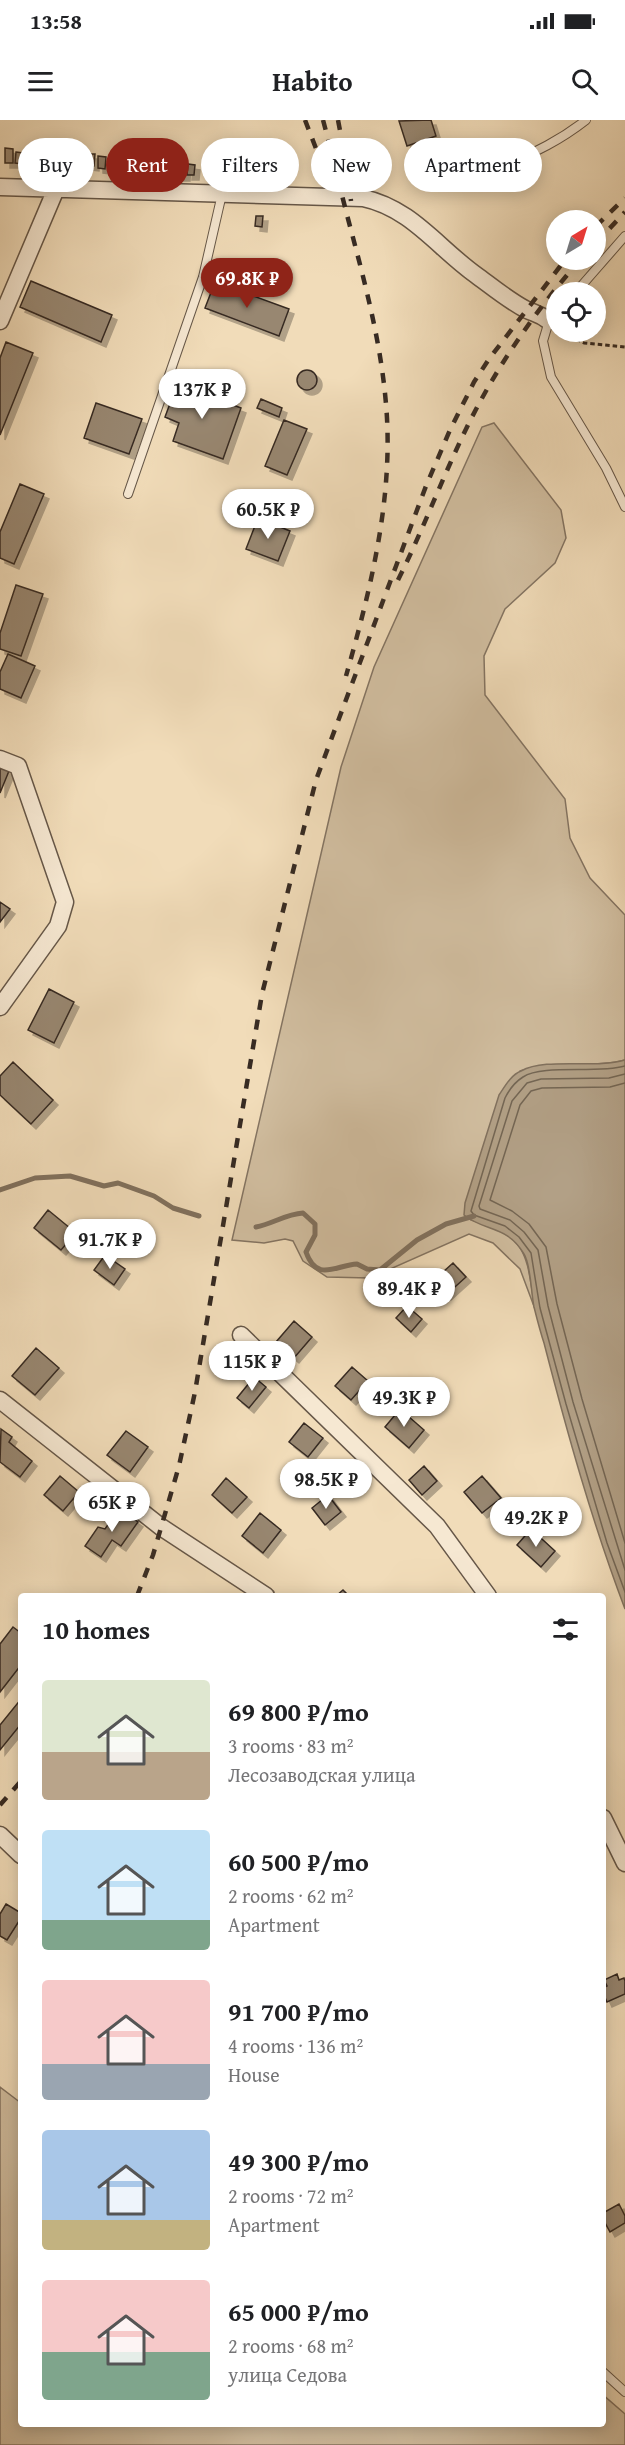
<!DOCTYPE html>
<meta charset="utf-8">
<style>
body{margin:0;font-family:"Gentium Book Plus",serif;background:#f6f6f6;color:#202124;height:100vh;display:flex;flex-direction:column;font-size:22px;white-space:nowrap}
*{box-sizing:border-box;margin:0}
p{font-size:20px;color:#757577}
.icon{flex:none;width:33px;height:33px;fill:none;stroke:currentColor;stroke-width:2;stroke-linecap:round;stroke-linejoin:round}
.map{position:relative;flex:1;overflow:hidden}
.panel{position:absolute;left:18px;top:1473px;width:588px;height:834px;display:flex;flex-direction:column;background:#fff;border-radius:6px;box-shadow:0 3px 15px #0003}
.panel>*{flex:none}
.hud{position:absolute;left:18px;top:18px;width:590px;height:54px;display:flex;gap:12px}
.needle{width:39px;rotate:38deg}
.tools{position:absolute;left:546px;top:90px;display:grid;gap:12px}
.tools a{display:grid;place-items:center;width:60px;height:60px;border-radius:50%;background:#fff;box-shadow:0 3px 15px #0003;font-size:30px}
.price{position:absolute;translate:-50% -51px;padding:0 14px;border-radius:21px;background:#fff;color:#222;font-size:20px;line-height:39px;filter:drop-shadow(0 2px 3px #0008)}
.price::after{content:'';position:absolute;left:50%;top:36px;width:18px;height:14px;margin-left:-9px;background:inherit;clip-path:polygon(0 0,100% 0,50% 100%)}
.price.selected{background:#8f2418;color:#fff}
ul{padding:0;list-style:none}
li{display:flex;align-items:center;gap:18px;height:150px;padding:0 24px}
li span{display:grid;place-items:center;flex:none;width:168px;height:120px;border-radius:6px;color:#555}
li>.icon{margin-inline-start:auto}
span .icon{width:72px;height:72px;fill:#fffc;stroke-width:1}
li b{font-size:26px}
h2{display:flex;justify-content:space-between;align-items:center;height:72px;padding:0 24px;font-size:26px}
.tag{padding:0 21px;border-radius:27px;background:#fff;box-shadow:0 3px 15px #0003;font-size:21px;line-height:54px}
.tag.selected{background:#8f2418;color:#fff}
.status{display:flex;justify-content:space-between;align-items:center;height:42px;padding:0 30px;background:#fff;direction:ltr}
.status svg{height:16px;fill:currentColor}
header{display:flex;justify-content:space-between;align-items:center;height:78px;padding:0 24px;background:#fff;font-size:27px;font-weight:600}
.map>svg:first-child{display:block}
.green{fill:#d1bea0;stroke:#847462;stroke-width:1.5}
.water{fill:#b2a086;stroke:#81715e;stroke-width:1.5}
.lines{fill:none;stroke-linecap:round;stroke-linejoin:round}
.shore{stroke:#746654;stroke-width:1.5}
.stream{stroke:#81715e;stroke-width:5}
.building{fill:#988771;stroke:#372b23;stroke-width:1.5;filter:url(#shadow)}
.service-casing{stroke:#665748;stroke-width:10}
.minor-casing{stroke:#665748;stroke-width:19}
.path{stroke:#372b23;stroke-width:3;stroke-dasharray:4.5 3;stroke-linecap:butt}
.service{stroke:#f6e8d2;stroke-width:8}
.minor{stroke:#f6e8d2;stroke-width:16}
.rail{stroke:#372b23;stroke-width:4.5;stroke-dasharray:10 10;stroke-linecap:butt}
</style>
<div class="status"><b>13:58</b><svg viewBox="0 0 49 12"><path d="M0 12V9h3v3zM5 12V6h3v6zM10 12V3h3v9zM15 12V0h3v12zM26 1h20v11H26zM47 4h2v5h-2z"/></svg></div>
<header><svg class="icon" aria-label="menu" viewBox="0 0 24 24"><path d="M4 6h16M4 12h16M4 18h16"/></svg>Habito<svg class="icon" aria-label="search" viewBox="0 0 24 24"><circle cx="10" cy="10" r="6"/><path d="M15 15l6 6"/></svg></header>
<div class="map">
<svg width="625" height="2325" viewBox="0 0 625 2325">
<defs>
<filter id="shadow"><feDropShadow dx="5" dy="5" stdDeviation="0" flood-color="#0004"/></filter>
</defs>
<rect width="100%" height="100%" fill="#f1dcb9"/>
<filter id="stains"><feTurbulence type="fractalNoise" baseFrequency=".00333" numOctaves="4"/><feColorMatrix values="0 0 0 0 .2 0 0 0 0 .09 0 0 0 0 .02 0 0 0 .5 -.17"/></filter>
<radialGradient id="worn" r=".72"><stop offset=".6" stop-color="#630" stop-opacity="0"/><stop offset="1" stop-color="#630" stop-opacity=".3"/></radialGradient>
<path class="green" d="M494,303L561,390L566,418L555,443L505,489L484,536L485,575L565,679L570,718L590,758L625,795V940C590,949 554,940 520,951L471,1100C530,1116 526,1136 535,1189L520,1149L493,1123L469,1114L370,1158L327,1157L303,1141L293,1121L285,1119L264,1123L232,1120L341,647L374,547L482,307Z
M0,1967L21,1983V2304H603V2275L625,2294V2325H0Z"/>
<path class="water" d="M625,940V1489C592,1402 567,1312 544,1223C540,1211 537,1199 534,1187C531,1173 531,1145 524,1134C507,1105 485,1112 464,1095L465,1083L499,975C505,966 511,955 521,951C547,937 594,949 625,940Z"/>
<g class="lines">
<path class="shore" d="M625,946C597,954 543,944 523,957C515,962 509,970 505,978L471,1091L474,1095L505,1106L519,1117L531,1133L540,1188L566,1284L607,1423L625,1472
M625,954L609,958L541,959L527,963L512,981L479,1086L480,1089L510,1100L524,1112L538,1130L548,1186L573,1282L625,1450
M625,963L610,967L542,968L531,971L520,985L490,1080L512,1091L529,1104L546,1127L557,1184L582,1279L625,1423"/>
<path class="stream" d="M0,1070L35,1058L70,1056L104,1066L118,1063L154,1076L173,1088L199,1096
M256,1107C272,1104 286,1094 303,1093L315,1104V1115L306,1132C317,1163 336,1145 357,1144L367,1149L380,1150L417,1120L446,1104L474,1096"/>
</g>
<path class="building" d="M431,0L436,16L407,26L399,1Z
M5,28L13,29V43H5Z
M25,29L33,30L32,44L24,43Z
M36,30H44L43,44H35Z
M68,30L76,31L75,45L67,44Z
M77,31H85V45H77Z
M16,32L23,33L22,44L15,43Z
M49,32H56V44H48Z
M59,33H66V44H59Z
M87,34H95L94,46L87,45Z
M98,36L106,37L105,49L98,48Z
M143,37L151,38V52L143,51Z
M125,39H133L132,53H124Z
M164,40L175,41L174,55L164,54Z
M375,41L377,51L362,54L360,44Z
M178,42H186L185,56H177Z
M154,43H161L160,54L153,53Z
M188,44L195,45L194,55H187Z
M248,47L255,48L254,59L247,58Z
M256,96H263L262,107L255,106Z
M31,161L112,195L101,222L20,187Z
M215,162L289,189L279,216L205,188Z
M6,222L33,233L0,315V238Z
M297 260a10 10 0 1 1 20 0a10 10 0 1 1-20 0Z
M179,259L199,266L197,271L241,288L223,339L173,321L179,303L165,297Z
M261,279L282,288L279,297L257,288Z
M96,283L142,299L129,334L84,318Z
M284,300L307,309L287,355L265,346Z
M20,364L44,374L14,444L0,438V412Z
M258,398L290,411L278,441L246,429Z
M16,465L43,474L21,536L0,529V513Z
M8,534L35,546L21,578L0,569V552Z
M0,647L9,651L0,673Z
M0,782L10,789L0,802Z
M49,869L74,882L54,923L28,910Z
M13,942L53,980L31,1004L0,975V956Z
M48,1090L76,1113L61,1130L34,1108Z
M105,1135L125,1149L114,1165L94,1150Z
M453,1143L466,1157L446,1175L433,1161Z
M407,1186L422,1199L411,1212L396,1198Z
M294,1201L312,1217L294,1238L276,1222Z
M36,1228L59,1248L35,1275L12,1256Z
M352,1247L368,1261L351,1280L335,1266Z
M254,1257L266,1267L249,1288L237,1278Z
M400,1289L424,1310L409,1328L385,1307Z
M304,1303L323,1318L308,1337L289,1322Z
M1,1309L12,1317L9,1322L32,1341L20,1357L0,1342Z
M126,1311L148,1327L130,1352L107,1335Z
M424,1346L437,1361L422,1375L409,1360Z
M60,1356L79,1372L63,1391L44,1375Z
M482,1356L501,1378L482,1393L464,1372Z
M226,1358L247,1377L232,1393L212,1375Z
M328,1375L341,1392L325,1405L312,1388Z
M119,1389L138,1402L121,1426L112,1420L101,1437L85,1426L98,1407L105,1409Z
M260,1393L281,1410L263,1433L242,1416Z
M531,1409L555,1431L541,1447L517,1425Z
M343,1470L349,1476H336Z
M13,1507L21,1513V1545L0,1572V1524Z
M21,1579V1604L0,1630V1605Z
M6,1784L21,1793V1798L7,1820L0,1816V1794Z
M617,1854L619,1860L624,1858L625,1861V1874L607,1882L603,1873V1868L607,1866L604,1860Z
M619,2084L625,2096V2103L610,2112L603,2099V2093Z"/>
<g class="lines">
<defs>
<path id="service" d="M450,56C468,51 487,48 505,43C533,35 563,18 586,0
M576,172L625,116
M556,192L549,201L543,221L551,257L606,348L625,387
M128,374L203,157L222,74
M603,2252L625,2272"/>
<path id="minor" d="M0,67L363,78C411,88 438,128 476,155C491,166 508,180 525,189C535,194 539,193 549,201
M0,201L56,69
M0,639L18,646L65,782L58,806L0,887
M241,1215L437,1406L488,1476
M0,1280L161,1407L266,1476
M603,1698L625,1743
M0,1715L21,1735"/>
</defs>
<use href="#service" class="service-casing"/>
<use href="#minor" class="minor-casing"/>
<path class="path" d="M563,212L584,223L625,227"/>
<use href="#service" class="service"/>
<use href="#minor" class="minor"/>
<path class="rail" d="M305,0L322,44
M323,0C333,37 341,73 351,110C366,167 381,224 386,284C394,376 371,468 346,556
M338,0L347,47L351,81
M596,106L625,78
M596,123L625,92
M398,460C424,408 444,353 470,301C499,243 537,189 580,140
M137,1476L153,1435L179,1346L195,1272L262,874L316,660L426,366L450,310L474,262L489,239L565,140
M0,1685L21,1661"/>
</g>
<rect width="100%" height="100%" filter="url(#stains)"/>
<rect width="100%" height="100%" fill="url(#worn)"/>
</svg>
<div class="tools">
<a><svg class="needle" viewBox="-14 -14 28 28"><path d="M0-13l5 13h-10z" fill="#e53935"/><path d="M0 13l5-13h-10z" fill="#757577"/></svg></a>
<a><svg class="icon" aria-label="locate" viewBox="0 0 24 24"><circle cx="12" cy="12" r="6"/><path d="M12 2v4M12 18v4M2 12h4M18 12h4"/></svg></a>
</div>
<b class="price selected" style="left:247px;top:189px">69.8K ₽</b>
<b class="price" style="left:202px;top:300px">137K ₽</b>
<b class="price" style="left:268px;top:420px">60.5K ₽</b>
<b class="price" style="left:110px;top:1150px">91.7K ₽</b>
<b class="price" style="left:409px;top:1199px">89.4K ₽</b>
<b class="price" style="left:252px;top:1272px">115K ₽</b>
<b class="price" style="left:404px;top:1308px">49.3K ₽</b>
<b class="price" style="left:326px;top:1390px">98.5K ₽</b>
<b class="price" style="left:112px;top:1413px">65K ₽</b>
<b class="price" style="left:536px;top:1428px">49.2K ₽</b>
<div class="hud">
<a class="tag">Buy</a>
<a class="tag selected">Rent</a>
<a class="tag">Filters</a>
<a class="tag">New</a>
<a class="tag">Apartment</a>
</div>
<section class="panel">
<h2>10 homes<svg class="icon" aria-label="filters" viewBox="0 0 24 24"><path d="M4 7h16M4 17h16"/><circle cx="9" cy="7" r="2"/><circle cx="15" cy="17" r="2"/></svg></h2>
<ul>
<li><span style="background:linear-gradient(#dfe7d0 60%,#b9a48a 0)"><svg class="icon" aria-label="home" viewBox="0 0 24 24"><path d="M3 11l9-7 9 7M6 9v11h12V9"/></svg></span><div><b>69 800 ₽/mo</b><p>3 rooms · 83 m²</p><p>Лесозаводская улица</p></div></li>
<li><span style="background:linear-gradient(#bfe0f5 75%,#7fa58c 0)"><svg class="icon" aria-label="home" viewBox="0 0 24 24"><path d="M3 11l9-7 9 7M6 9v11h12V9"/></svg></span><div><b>60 500 ₽/mo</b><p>2 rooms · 62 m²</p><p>Apartment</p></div></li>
<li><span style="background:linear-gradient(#f6c9c9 70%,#9aa5b1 0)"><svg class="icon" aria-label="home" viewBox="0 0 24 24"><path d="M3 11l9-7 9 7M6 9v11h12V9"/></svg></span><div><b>91 700 ₽/mo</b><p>4 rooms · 136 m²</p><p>House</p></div></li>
<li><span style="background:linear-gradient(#a9c7e8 75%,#c2b280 0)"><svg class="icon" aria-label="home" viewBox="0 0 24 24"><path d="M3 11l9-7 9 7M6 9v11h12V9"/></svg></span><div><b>49 300 ₽/mo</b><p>2 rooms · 72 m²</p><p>Apartment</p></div></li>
<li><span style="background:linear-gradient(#f6c9c9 60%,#7fa58c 0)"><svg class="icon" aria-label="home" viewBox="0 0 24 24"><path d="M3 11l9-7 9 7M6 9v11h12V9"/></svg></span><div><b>65 000 ₽/mo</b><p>2 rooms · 68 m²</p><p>улица Седова</p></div></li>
</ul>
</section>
</div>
